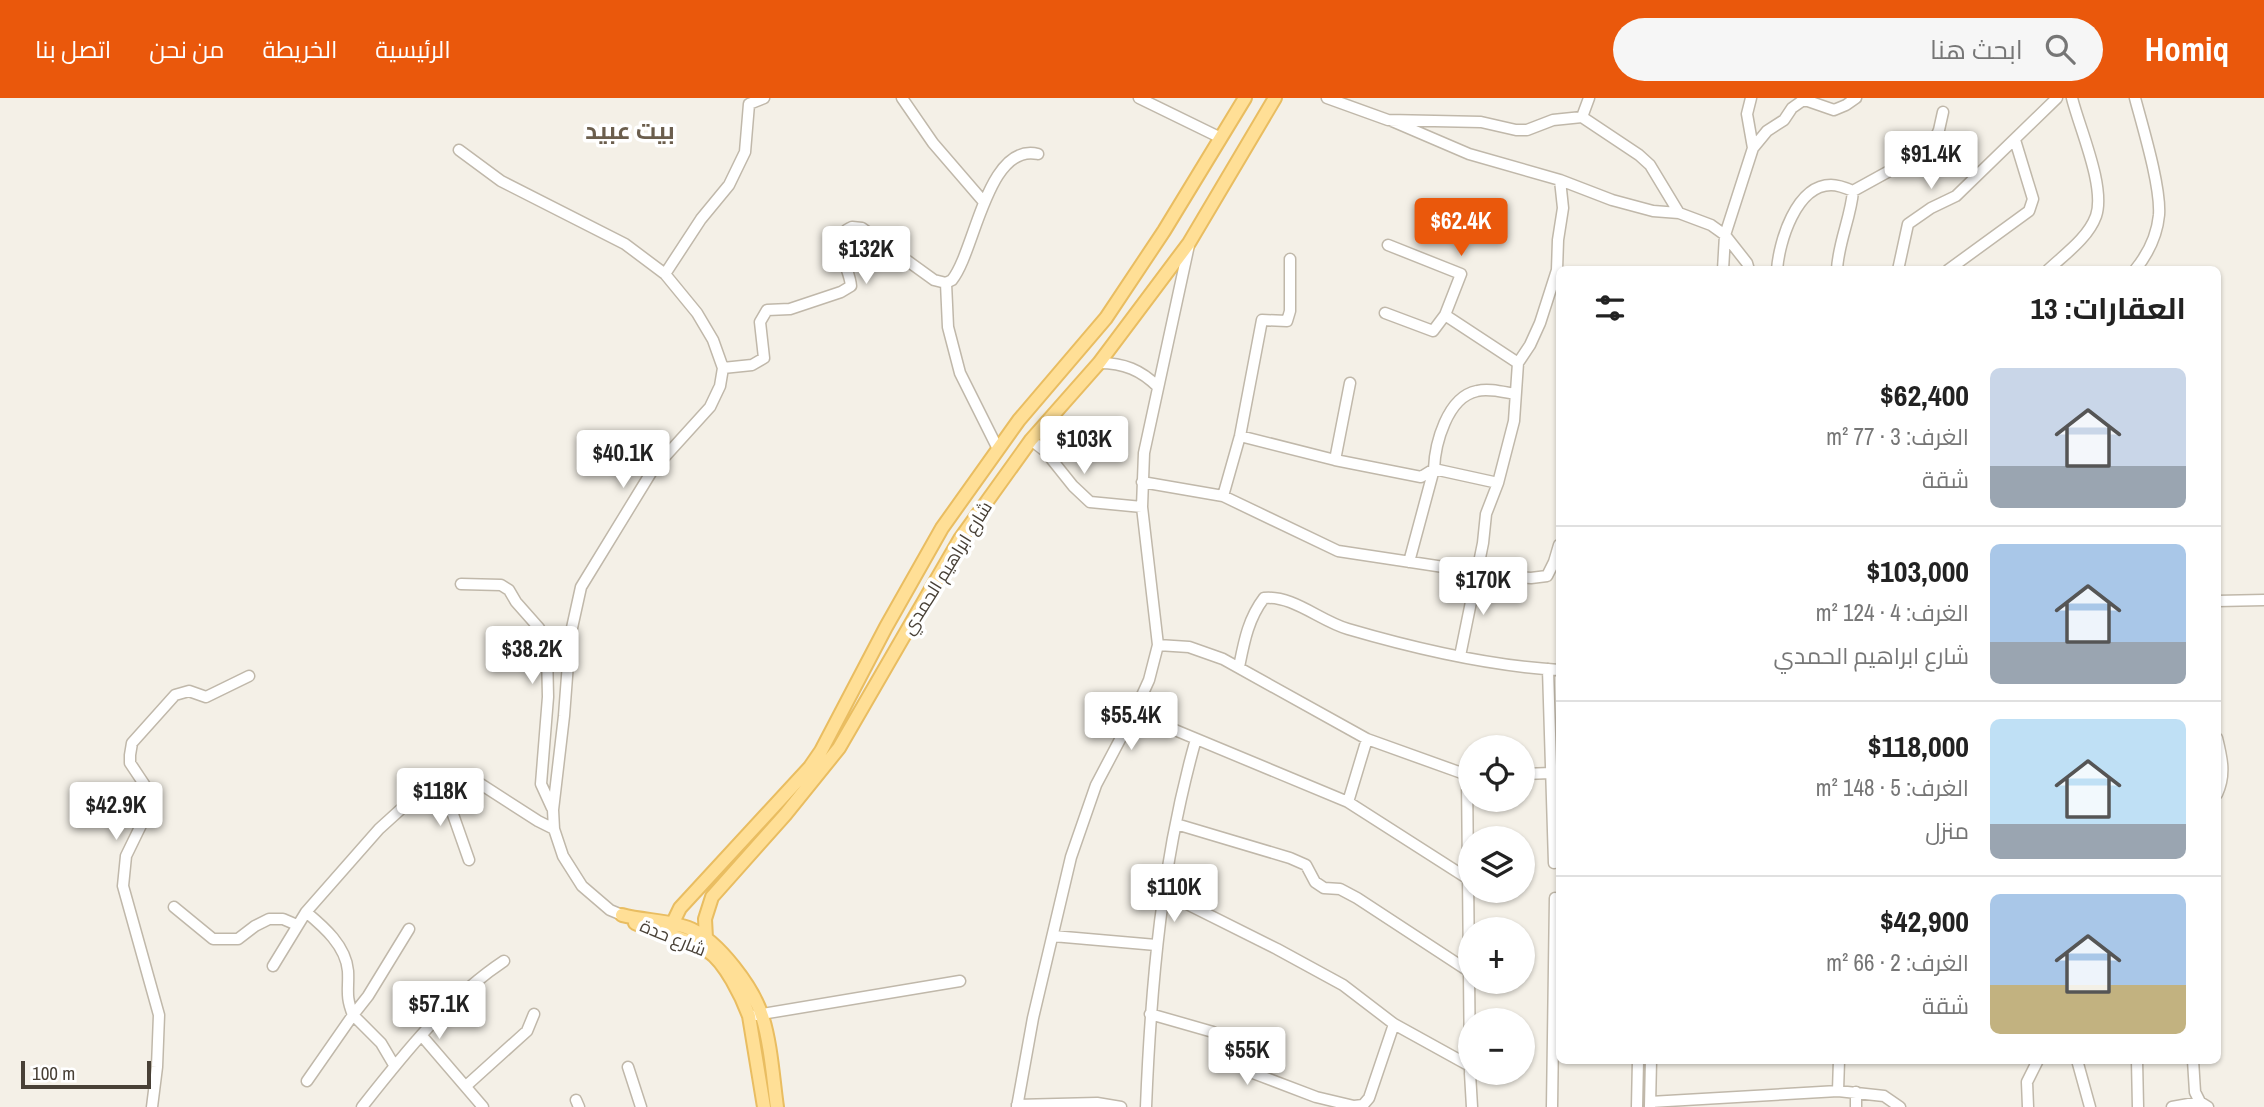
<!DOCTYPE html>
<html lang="ar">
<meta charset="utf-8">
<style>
body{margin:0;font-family:"Archivo Narrow",Cairo,sans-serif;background:#f6f6f6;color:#222;direction:rtl;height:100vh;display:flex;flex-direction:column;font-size:26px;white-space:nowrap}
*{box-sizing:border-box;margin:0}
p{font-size:23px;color:#767676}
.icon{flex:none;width:38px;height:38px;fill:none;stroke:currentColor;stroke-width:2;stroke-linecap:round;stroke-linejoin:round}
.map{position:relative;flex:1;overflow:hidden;direction:ltr}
.drawer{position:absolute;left:1556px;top:168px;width:665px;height:798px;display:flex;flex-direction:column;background:#fff;border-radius:10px;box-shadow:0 2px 5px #0004;direction:rtl}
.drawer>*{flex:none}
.buttons{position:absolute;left:1458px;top:637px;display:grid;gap:14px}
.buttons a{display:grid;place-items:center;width:77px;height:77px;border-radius:50%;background:#fff;box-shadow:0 2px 5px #0004;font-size:35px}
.scale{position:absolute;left:21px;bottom:18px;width:130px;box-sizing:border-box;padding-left:7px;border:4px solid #484036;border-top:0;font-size:19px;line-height:24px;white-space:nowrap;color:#484036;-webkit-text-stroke:5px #fff;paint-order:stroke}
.price{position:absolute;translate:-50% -60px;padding:0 16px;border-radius:7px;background:#fff;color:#222;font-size:23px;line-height:46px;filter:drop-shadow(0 2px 4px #0008)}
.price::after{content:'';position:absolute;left:50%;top:42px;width:21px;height:16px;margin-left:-10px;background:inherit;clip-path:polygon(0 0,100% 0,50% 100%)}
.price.active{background:#ea580c;color:#fff}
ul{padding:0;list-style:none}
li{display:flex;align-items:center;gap:21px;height:175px;padding:0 35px}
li+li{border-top:2px solid #e0e0e0}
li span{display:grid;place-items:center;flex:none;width:196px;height:140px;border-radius:10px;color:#555}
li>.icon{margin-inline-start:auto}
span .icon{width:84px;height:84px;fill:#fffc;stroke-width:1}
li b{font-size:30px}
h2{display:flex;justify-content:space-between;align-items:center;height:84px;padding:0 35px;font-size:30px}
header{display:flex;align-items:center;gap:42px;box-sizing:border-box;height:98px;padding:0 35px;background:#ea580c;color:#fff}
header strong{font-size:33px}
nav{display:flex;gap:38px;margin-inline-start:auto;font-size:24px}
.search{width:490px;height:63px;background:#f6f6f6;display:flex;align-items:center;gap:18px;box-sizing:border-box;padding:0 24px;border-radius:38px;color:#767676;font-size:26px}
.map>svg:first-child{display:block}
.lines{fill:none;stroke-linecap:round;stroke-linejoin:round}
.minor-casing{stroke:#c0b8aa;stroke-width:13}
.major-casing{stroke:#e9bd61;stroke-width:16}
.minor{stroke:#fff;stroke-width:10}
.major{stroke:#ffdf96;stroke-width:12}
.labels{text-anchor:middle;stroke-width:7;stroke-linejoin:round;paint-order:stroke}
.street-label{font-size:18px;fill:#484036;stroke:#fff}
.district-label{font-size:24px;font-weight:bold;fill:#6b5e4d;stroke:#fff}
</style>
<header>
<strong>Homiq</strong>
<div class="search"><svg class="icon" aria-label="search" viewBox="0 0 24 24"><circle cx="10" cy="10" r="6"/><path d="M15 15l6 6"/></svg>ابحث هنا</div>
<nav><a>الرئيسية</a><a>الخريطة</a><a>من نحن</a><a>اتصل بنا</a></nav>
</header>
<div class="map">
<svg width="2264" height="1009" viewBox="0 0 2264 1009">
<rect width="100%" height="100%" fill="#f4f0e7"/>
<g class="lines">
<defs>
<path id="minor" d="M902,0L933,45L983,103
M1139,0L1221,40
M1327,0L1388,22L1481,24L1516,32H1527L1553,22L1582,19L1639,57L1650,67L1679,115L1711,127L1725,137L1747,165L1749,172
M1751,0L1747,16L1753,50
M2135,0C2143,30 2161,89 2159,117C2157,138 2148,156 2135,172
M1582,19L1589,0
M1392,23L1469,56L1560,82L1612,102L1653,113L1679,115
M459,52L501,83L625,146L665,176L697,215L713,242L723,270L720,288L710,309L652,373L581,489L570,539L564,618L553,712L554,731L563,758L582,788L610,812L622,817
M1723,172L1725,137L1753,50L1767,33L1784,22L1792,10L1802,3H1808L1834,12L1846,7L1856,0
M1777,172C1779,144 1796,87 1831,87C1838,87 1846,90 1853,93L1902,66L1922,59L1931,50L1939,32L1943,14
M1837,172C1838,145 1851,119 1853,93
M1898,172L1908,126L1931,110L1956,98L2057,0
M1948,172L2029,113L2033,101L2015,42
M2048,172C2065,156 2088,140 2096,118C2106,89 2079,29 2072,0
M665,176L701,121L729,87L745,54L749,6L764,0
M946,185L948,229L960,275L998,351
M1385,215L1433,233L1445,217L1461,176L1388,147
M1445,217L1518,265
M1099,265C1124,265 1141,272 1158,289
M723,270L752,267L764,260L760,224L767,212L790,211L841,194L851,188C850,170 827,139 852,129L862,130L934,182L946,185L952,182C975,154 987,44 1038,56
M1240,338L1335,362L1421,379L1434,371L1498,385
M1031,342L1045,353L1073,388L1090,404L1142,409
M1335,362L1350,285
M1142,384L1223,398L1338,453L1503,478L1531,480L1547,478L1554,464L1559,447
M1223,398L1240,338L1262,222L1287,223L1290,213V161
M1409,464L1434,371C1435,346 1447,299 1477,293C1489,290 1503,294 1515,296
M461,486L501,487L509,492L516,504L539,530L547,553L548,599L541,686L552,710
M2217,503L2264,502
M1158,547L1189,549L1223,561L1367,641L1470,678
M1460,558L1483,445L1486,416L1498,385L1514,323L1518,265L1530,247L1540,225L1557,172L1558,142L1563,110L1560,82
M1239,569C1244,544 1248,521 1264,500C1293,497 1320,523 1348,531C1413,550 1492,568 1559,572
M1548,571L1554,765
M1134,615L1348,704L1470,782
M2217,640C2222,660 2226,677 2217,696
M1522,676L1551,675
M1467,678L1470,973
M443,688L469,762
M1348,704L1367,641
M1176,726L1290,760L1306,767L1315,784L1324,790L1340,791L1357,800L1470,874
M1163,794L1277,851L1343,887L1394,926L1470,968
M174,809L213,841H238L255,828L269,821H283L297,827
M1053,838L1156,847
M273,868L306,814
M1150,916L1213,934L1253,975L1316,999L1354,1008L1363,1007L1369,1000L1394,926
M756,917L960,883
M422,938L483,1009
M2077,962L2090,1009
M2137,962L2138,1009
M2193,962L2195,994L2200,1004
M394,967L381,945L353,917L368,898L409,831
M628,969L641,1009
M1470,975L1472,1009
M307,983L353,917C345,897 349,892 348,873C346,848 324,829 306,814L379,731L411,702L426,692L454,682L464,680L479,685L538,723L554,731
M466,988L527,933L534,916
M1838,993L1839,962
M576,1002L579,1009
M1650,1004L1838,993L1884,998L1900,1009
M1017,1007L1097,1005L1121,1009
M1650,1008L1651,962
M152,1009L157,969L159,917L123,788L126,758L144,721L148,701L146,689L130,665V657L132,645L175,597L189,593L206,599L249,578
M362,1009C403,957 448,900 504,863
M1017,1009L1033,920L1071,759L1096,687L1134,615L1149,582L1158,547L1142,409L1144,355L1189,147
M1146,1009C1151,884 1162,761 1196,641
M1552,1009L1555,800
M1637,1009L1638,962
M1856,1009V994
M2028,1009L2027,984L2038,962
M2172,1009L2200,1004L2208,1009"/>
<path id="major" d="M622,817C644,823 670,822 691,831C719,844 753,889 762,918C771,945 773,981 777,1009
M635,825C658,836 687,839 708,853C725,864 742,899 749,918L764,1009
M667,837L680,810L810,669L821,653L886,529L942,430L1019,322L1106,220L1164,133L1245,0
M706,840L705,821L712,799L785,717L839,650L960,441L1031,342L1099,265L1189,145L1275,0"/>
</defs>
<use href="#minor" class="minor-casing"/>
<use href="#major" class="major-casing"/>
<use href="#minor" class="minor"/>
<use href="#major" class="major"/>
</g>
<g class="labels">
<g class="street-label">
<text transform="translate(947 470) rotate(-58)" y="6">شارع ابراهيم الحمدي</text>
<text transform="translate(673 840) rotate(22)" y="6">شارع حدة</text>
</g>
<g class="district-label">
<text x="630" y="41">بيت عبيد</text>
</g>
</g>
</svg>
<div class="buttons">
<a><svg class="icon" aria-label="locate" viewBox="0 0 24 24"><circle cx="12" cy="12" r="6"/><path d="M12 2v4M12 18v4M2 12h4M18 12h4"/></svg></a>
<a><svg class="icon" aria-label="layers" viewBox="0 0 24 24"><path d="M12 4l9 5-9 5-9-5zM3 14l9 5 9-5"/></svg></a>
<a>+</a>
<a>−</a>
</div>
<div class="scale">100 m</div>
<b class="price" style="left:1931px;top:93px">$91.4K</b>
<b class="price active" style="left:1461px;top:160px">$62.4K</b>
<b class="price" style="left:866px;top:188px">$132K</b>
<b class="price" style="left:1084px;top:378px">$103K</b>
<b class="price" style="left:623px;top:392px">$40.1K</b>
<b class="price" style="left:1483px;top:519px">$170K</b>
<b class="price" style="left:532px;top:588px">$38.2K</b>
<b class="price" style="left:1131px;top:654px">$55.4K</b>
<b class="price" style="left:440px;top:730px">$118K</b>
<b class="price" style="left:116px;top:744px">$42.9K</b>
<b class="price" style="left:1174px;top:826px">$110K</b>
<b class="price" style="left:439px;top:943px">$57.1K</b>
<b class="price" style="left:1247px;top:989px">$55K</b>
<section class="drawer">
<h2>العقارات: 13<svg class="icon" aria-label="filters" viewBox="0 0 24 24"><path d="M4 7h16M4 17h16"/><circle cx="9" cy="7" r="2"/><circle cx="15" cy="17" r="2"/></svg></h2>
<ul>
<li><span style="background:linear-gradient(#c9d6e8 70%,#9aa5b1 0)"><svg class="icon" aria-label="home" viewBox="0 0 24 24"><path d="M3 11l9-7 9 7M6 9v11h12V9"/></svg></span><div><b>$62,400</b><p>الغرف: 3 · 77 m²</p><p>شقة</p></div></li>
<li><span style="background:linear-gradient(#a9c7e8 70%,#9aa5b1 0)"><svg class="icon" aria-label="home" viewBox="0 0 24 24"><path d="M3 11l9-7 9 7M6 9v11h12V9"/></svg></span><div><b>$103,000</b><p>الغرف: 4 · 124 m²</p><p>شارع ابراهيم الحمدي</p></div></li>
<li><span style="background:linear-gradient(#bfe0f5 75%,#9aa5b1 0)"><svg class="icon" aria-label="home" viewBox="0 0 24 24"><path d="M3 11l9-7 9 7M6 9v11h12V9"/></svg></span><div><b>$118,000</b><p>الغرف: 5 · 148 m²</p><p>منزل</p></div></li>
<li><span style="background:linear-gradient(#a9c7e8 65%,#c2b280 0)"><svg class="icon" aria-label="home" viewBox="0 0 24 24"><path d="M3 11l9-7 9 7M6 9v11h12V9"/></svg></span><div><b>$42,900</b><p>الغرف: 2 · 66 m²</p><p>شقة</p></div></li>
</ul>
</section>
</div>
